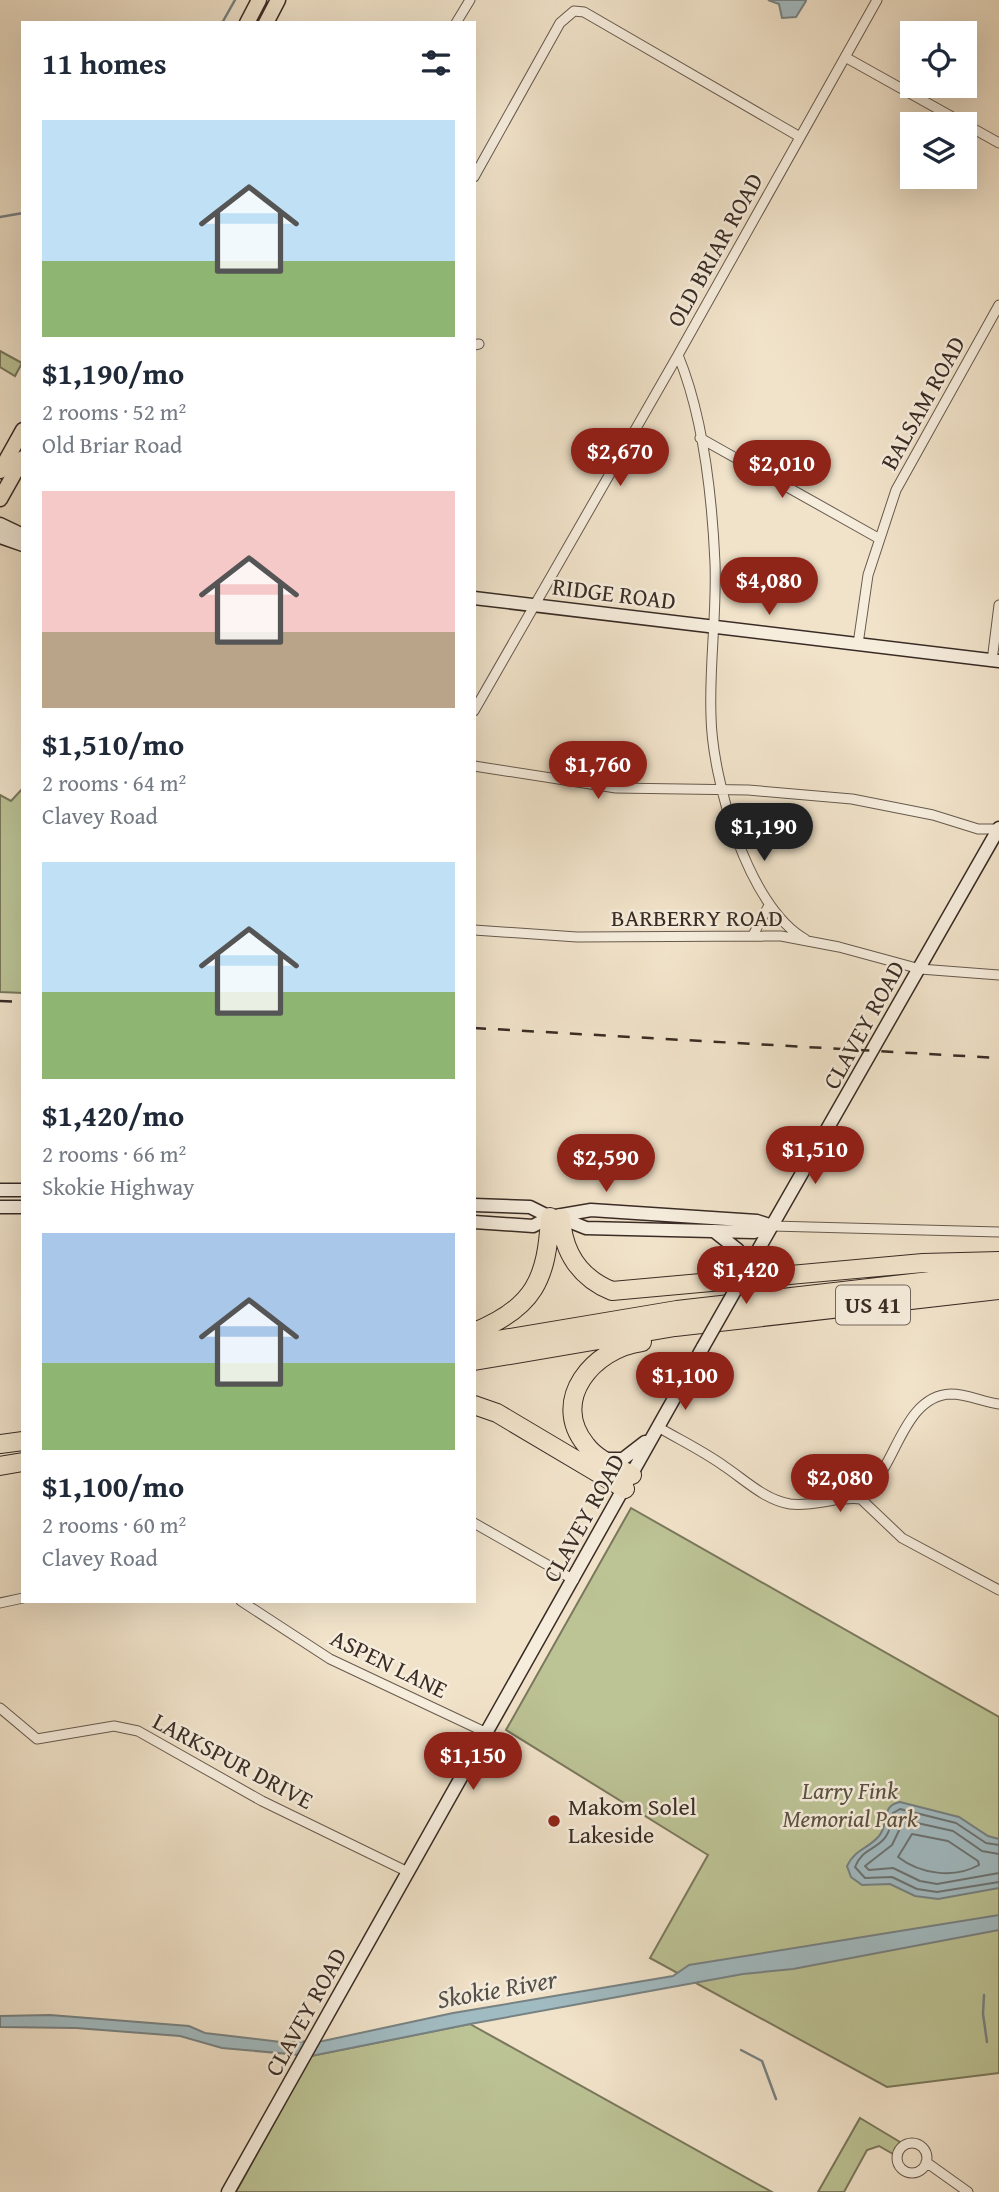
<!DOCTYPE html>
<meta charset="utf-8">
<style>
body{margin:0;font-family:"Gentium Book Plus",serif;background:#f2f2f3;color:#1f2937;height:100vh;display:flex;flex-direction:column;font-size:26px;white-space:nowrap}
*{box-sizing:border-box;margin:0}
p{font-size:23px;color:#747a83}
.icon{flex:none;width:38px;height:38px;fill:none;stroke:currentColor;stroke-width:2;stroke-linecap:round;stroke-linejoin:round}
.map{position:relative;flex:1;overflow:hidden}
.side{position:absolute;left:21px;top:21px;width:455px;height:1582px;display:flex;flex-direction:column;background:#fff;border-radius:0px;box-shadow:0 7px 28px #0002}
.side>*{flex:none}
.buttons{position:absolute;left:900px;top:21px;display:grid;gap:14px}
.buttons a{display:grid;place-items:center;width:77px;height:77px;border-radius:0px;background:#fff;box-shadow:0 7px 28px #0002;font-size:35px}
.price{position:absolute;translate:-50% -60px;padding:0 16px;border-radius:24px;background:#8f2418;color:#fff;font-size:23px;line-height:46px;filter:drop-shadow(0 2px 4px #0008)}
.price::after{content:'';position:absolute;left:50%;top:42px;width:21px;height:16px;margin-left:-10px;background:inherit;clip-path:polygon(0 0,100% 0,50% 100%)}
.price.current{background:#222;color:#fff}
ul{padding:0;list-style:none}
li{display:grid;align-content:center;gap:14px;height:371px;padding:0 21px}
li span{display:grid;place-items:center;height:217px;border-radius:0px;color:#555}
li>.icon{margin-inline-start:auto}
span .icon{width:126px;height:126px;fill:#fffc;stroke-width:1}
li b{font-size:30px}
h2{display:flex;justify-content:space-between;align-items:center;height:84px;padding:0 21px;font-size:30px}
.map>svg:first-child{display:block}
.green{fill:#bcc395;stroke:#7a785d;stroke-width:2}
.water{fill:#a1bbc2;stroke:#778283;stroke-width:2}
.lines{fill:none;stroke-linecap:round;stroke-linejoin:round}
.shore{stroke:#6d7474;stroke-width:2}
.stream{stroke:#778283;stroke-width:2.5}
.street-casing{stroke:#675a4e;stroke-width:11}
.secondary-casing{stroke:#392c25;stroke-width:15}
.primary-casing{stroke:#392c25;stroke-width:17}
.highway-casing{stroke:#392c25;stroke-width:20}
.street{stroke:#f6eddd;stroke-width:9}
.secondary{stroke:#f6eddd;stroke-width:12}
.primary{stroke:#f1e3ca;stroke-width:14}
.highway{stroke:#f1e3ca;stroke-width:18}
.rail{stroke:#392c25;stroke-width:2.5;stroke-dasharray:12 12;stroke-linecap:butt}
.secondary-bridge-casing{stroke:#392c25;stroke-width:15;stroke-linecap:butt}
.secondary-bridge{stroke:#f6eddd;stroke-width:12}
.poi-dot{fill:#8f2418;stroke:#f6eddd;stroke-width:2.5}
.labels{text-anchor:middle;stroke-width:5;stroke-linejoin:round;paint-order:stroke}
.shield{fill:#f6eddd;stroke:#72665c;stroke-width:2}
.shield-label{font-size:23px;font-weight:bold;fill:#392c25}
.street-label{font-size:24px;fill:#392c25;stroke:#f6eddd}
.park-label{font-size:24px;font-style:italic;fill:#5a5241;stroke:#f6eddd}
.poi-label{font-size:24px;fill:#392c25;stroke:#f6eddd;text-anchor:start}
.water-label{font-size:26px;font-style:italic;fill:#53504c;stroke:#f6eddd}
</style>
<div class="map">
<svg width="999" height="2192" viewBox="0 0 999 2192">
<rect width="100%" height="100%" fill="#f1e3ca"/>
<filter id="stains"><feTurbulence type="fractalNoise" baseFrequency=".00286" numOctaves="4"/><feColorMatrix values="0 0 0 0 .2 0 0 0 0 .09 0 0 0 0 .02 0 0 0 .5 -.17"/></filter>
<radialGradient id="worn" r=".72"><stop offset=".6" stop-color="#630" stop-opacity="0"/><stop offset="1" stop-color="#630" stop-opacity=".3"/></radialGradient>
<path class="green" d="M0,351L22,363L15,376L0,367Z
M23,788V993L0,992V795L11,801Z
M631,1508L999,1717V2073L887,2087L650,1958L708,1855L506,1730Z
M470,2024L772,2192H236L311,2056Z
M860,2118L900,2142L893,2154L879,2146L867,2150L844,2192H818Z"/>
<path class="water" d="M768,0H806V1L796,17L782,18L779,4Z
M900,1802L959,1817L988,1836L999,1839V1888L938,1899L915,1896L890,1884L862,1885L851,1877L847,1866C855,1849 868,1849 879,1836C890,1823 880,1806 900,1802Z
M999,1915V1930L793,1969L743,1974L470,2024L311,2056L222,2048L180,2036L76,2028L0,2027V2016L50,2015L189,2026L205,2033L281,2042L323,2041L453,2013L673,1976L689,1965Z"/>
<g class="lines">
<path class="shore" d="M912,1834L948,1841L978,1861L979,1865C954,1879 920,1874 898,1857Z
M999,1845L986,1843L956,1823L900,1809L893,1813C889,1854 865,1841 855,1867L865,1878L892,1877L917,1889L937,1892L999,1882
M999,1854L982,1851L953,1831L904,1820L892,1845L865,1866L869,1870L893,1868L920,1881L937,1884L999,1873"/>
<path class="stream" d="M222,23L235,0
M0,217L23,213
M984,1995L983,2014L987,2042
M741,2050L762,2061L776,2099"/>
<defs>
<path id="street" d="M456,23L470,0
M845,57L999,143
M474,177L560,23L574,11L584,12L800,137
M474,345L479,344
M700,438L878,538
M858,644L868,575L896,490L999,305
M992,661L999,605
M474,711L678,355
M474,766L616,788L748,790L852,799L933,815L978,829H999
M474,930L577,937L781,936L839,947L920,969L999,975
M753,935L768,907
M805,939C748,907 712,779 711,716C709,665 717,614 715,563C712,495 704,418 678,355L877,0
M772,1226L999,1232
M658,1427C680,1440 703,1451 724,1466C745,1480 765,1500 790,1504C815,1507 837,1496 861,1499C869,1488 877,1478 884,1468C900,1442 913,1395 951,1394C967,1394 983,1402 999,1404
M861,1499L902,1538L999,1590
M474,1523L574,1580
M241,1601L330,1659L487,1733
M0,1603L23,1598
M0,1708L37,1739L114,1726L138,1731L262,1801L408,1872
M897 2158a15 15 0 1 1 30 0a15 15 0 1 1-30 0Z
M926,2162L968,2192"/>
<path id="secondary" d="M0,524L23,535
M0,537L23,545
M474,598L999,661
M0,1190H23
M474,1205L530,1207L550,1217L591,1210L757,1221L772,1226
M0,1207H23
M561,1218L586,1228L754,1232L772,1226
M474,1222L533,1226L550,1217
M714,1231L738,1250L745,1273
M745,1273L999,828
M607,1459H623L645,1442
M228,2192L703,1347"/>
<path id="primary" d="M247,23L259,0
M266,23L278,0
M0,471L23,430
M0,499L23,458"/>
<path id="highway" d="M561,1218C563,1252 580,1278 612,1291L923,1263L999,1261
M474,1332C534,1308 547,1279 550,1217
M474,1344L677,1310L999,1273
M474,1361L675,1327L999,1290
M474,1405L497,1413L625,1489
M0,1444L23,1441
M0,1466L23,1462
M632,1475C617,1467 597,1460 586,1445C549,1400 594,1348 642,1342"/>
</defs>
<use href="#street" class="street-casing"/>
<use href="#secondary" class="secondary-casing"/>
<use href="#primary" class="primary-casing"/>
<use href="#highway" class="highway-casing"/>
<use href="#street" class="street"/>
<use href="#secondary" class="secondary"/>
<use href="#primary" class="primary"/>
<use href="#highway" class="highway"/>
<path class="rail" d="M0,1001L23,1002
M474,1028L999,1058"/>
<defs>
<path id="secondary-bridge" d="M703,1347L745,1273"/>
</defs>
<use href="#secondary-bridge" class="secondary-bridge-casing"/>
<use href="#secondary-bridge" class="secondary-bridge"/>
</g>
<circle class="poi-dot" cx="554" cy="1821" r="7"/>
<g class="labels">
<rect class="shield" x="836" y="1285.5" width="74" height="39" rx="5"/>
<g class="shield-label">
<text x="873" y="1313">US 41</text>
</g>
<g class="street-label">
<text transform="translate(715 250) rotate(-61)" y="8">OLD BRIAR ROAD</text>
<text transform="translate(923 403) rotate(-61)" y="8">BALSAM ROAD</text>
<text transform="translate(614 594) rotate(7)" y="8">RIDGE ROAD</text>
<text x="697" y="926">BARBERRY ROAD</text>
<text transform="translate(864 1025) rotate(-61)" y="8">CLAVEY ROAD</text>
<text transform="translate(584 1518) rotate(-61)" y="8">CLAVEY ROAD</text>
<text transform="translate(389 1664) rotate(26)" y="8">ASPEN LANE</text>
<text transform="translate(233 1761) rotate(28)" y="8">LARKSPUR DRIVE</text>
<text transform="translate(306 2012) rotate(-61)" y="8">CLAVEY ROAD</text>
</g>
<g class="park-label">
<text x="850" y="1799">Larry Fink<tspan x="850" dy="28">Memorial Park</tspan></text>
</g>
<g class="poi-label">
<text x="568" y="1815">Makom Solel<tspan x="568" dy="28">Lakeside</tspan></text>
</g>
<g class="water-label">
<text transform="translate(497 1989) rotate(-10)" y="9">Skokie River</text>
</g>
</g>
<rect width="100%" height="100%" filter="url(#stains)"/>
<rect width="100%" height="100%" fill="url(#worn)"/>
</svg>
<div class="buttons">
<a><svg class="icon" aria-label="locate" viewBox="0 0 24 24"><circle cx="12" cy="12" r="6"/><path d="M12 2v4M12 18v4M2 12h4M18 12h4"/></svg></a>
<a><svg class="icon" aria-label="layers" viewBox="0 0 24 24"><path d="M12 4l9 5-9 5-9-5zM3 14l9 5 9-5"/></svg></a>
</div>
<b class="price" style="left:620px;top:488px">$2,670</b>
<b class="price" style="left:782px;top:500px">$2,010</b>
<b class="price" style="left:769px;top:617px">$4,080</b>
<b class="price" style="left:598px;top:801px">$1,760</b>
<b class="price current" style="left:764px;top:863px">$1,190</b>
<b class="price" style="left:815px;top:1186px">$1,510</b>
<b class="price" style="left:606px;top:1194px">$2,590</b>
<b class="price" style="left:746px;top:1306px">$1,420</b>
<b class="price" style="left:685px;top:1412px">$1,100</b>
<b class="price" style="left:840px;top:1514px">$2,080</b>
<b class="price" style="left:473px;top:1792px">$1,150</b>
<section class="side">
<h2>11 homes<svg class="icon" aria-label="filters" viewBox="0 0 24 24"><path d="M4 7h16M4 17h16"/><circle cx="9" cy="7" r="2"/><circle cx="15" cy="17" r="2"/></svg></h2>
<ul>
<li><span style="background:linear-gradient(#bfe0f5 65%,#8fb573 0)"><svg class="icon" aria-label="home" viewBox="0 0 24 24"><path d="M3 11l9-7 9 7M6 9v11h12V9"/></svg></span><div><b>$1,190/mo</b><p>2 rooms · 52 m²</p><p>Old Briar Road</p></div></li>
<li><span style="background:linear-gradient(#f6c9c9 65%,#b9a48a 0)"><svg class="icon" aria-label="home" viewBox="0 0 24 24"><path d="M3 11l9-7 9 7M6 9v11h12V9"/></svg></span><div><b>$1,510/mo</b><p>2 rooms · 64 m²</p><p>Clavey Road</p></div></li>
<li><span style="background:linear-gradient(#bfe0f5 60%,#8fb573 0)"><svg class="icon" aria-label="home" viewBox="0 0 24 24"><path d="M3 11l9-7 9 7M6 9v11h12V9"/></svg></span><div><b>$1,420/mo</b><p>2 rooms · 66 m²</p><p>Skokie Highway</p></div></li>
<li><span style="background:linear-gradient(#a9c7e8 60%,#8fb573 0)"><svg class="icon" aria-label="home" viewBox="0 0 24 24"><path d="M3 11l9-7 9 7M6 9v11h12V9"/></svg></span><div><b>$1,100/mo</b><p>2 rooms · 60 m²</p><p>Clavey Road</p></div></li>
</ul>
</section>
</div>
